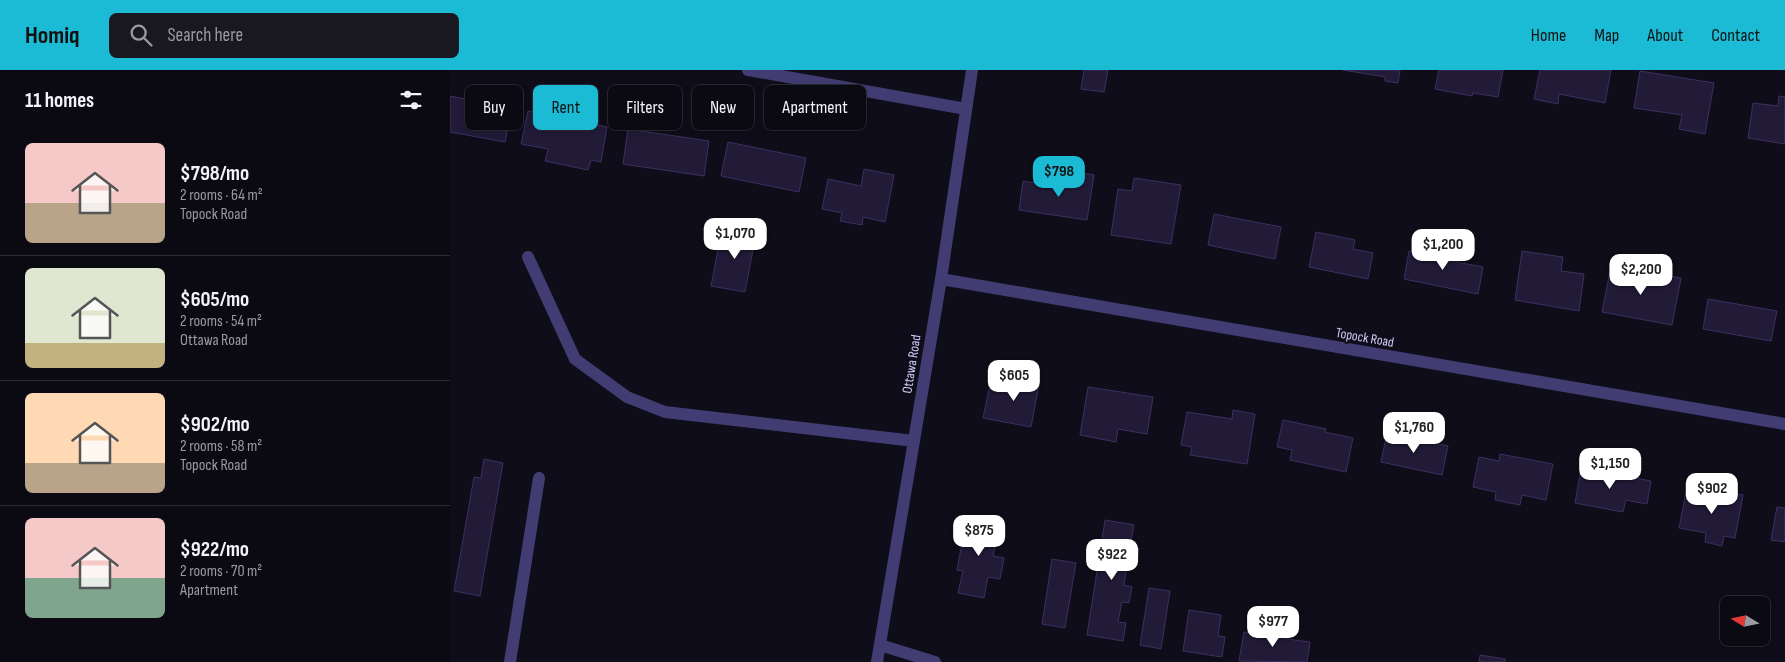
<!DOCTYPE html>
<meta charset="utf-8">
<style>
body{margin:0;font-family:"Sofia Sans Condensed",sans-serif;background:#191821;color:#f1f3f6;height:100vh;display:flex;flex-direction:column;font-size:19px;white-space:nowrap}
*{box-sizing:border-box;margin:0}
p{font-size:16px;color:#9a9aa0}
.icon{flex:none;width:28px;height:28px;fill:none;stroke:currentColor;stroke-width:2;stroke-linecap:round;stroke-linejoin:round}
.map{position:relative;flex:1;overflow:hidden}
.side{display:flex;flex-direction:column;background:#0b0a13;width:450px}
.side>*{flex:none}
.top-card{position:absolute;left:15px;top:15px;width:475px;height:45px;display:flex;gap:10px}
.needle{width:32px;rotate:280deg}
.buttons{position:absolute;left:1270px;top:526px;display:grid;gap:10px}
.buttons a{display:grid;place-items:center;width:50px;height:50px;border-radius:8px;background:#0b0a13;box-shadow:0 2px 8px #0003,0 0 0 1px #2b2b33;font-size:25px}
.price{position:absolute;translate:-50% -42px;padding:0 11px;border-radius:10px;background:#fff;color:#222;font-size:16px;line-height:32px;filter:drop-shadow(0 1px 2px #0008)}
.price::after{content:'';position:absolute;left:50%;top:30px;width:15px;height:11px;margin-left:-8px;background:inherit;clip-path:polygon(0 0,100% 0,50% 100%)}
.price.current{background:#1bbbd5;color:#111}
ul{padding:0;list-style:none}
li{display:flex;align-items:center;gap:15px;height:125px;padding:0 25px}
li+li{border-top:1px solid #2b2b33}
li span{display:grid;place-items:center;flex:none;width:140px;height:100px;border-radius:8px;color:#555}
li>.icon{margin-inline-start:auto}
span .icon{width:60px;height:60px;fill:#fffc;stroke-width:1}
li b{font-size:21px}
h2{display:flex;justify-content:space-between;align-items:center;height:60px;padding:0 25px;font-size:21px}
.chip{padding:0 18px;border-radius:8px;background:#0b0a13;box-shadow:0 2px 8px #0003,0 0 0 1px #2b2b33;font-size:18px;line-height:45px}
.chip.current{background:#1bbbd5;color:#111}
header{display:flex;align-items:center;gap:30px;box-sizing:border-box;height:70px;padding:0 25px;background:#1bbbd5;color:#111}
header strong{font-size:24px}
nav{display:flex;gap:28px;margin-inline-start:auto;font-size:18px}
.search{width:350px;height:45px;background:#191821;display:flex;align-items:center;gap:12px;box-sizing:border-box;padding:0 18px;border-radius:8px;color:#9a9aa0;font-size:19px}
main{display:flex;flex:1;min-height:0}
.map>svg:first-child{display:block}
.building{fill:#221b38;stroke:#3c3061}
.lines{fill:none;stroke-linecap:round;stroke-linejoin:round}
.lane{stroke:#413d73;stroke-width:12}
.street{stroke:#413d73;stroke-width:12}
.labels{text-anchor:middle;stroke-width:4.5;stroke-linejoin:round;paint-order:stroke}
.street-label{font-size:14px;fill:#d2ccf9;stroke:#0f0d19}
</style>
<header>
<strong>Homiq</strong>
<div class="search"><svg class="icon" aria-label="search" viewBox="0 0 24 24"><circle cx="10" cy="10" r="6"/><path d="M15 15l6 6"/></svg>Search here</div>
<nav><a>Home</a><a>Map</a><a>About</a><a>Contact</a></nav>
</header>
<main>
<section class="side">
<h2>11 homes<svg class="icon" aria-label="filters" viewBox="0 0 24 24"><path d="M4 7h16M4 17h16"/><circle cx="9" cy="7" r="2"/><circle cx="15" cy="17" r="2"/></svg></h2>
<ul>
<li><span style="background:linear-gradient(#f6c9c9 60%,#b9a48a 0)"><svg class="icon" aria-label="home" viewBox="0 0 24 24"><path d="M3 11l9-7 9 7M6 9v11h12V9"/></svg></span><div><b>$798/mo</b><p>2 rooms · 64 m²</p><p>Topock Road</p></div></li>
<li><span style="background:linear-gradient(#dfe7d0 75%,#c2b280 0)"><svg class="icon" aria-label="home" viewBox="0 0 24 24"><path d="M3 11l9-7 9 7M6 9v11h12V9"/></svg></span><div><b>$605/mo</b><p>2 rooms · 54 m²</p><p>Ottawa Road</p></div></li>
<li><span style="background:linear-gradient(#ffd9b3 70%,#b9a48a 0)"><svg class="icon" aria-label="home" viewBox="0 0 24 24"><path d="M3 11l9-7 9 7M6 9v11h12V9"/></svg></span><div><b>$902/mo</b><p>2 rooms · 58 m²</p><p>Topock Road</p></div></li>
<li><span style="background:linear-gradient(#f6c9c9 60%,#7fa58c 0)"><svg class="icon" aria-label="home" viewBox="0 0 24 24"><path d="M3 11l9-7 9 7M6 9v11h12V9"/></svg></span><div><b>$922/mo</b><p>2 rooms · 70 m²</p><p>Apartment</p></div></li>
</ul>
</section>
<div class="map">
<svg width="1335" height="592" viewBox="0 0 1335 592">
<rect width="100%" height="100%" fill="#0f0d19"/>
<path class="building" d="M634,0H658L654,22L631,19Z
M893,0H950L948,13L935,11V7Z
M989,0H1053L1048,27L1023,23L1022,26L985,19Z
M1090,0H1161L1155,33L1109,24L1108,34L1084,29Z
M1190,1L1264,13L1255,64L1229,59L1232,45L1184,38Z
M0,26L62,38L55,72L0,62Z
M1329,26L1335,27V74L1298,68L1303,33L1328,36Z
M78,41L157,57L151,92L141,90L138,100L95,91L98,79L71,74Z
M178,59L259,71L254,106L173,94Z
M278,72L356,88L349,122L271,106Z
M414,99L444,105L435,152L413,147L412,155L390,151L392,143L372,139L378,109L411,116Z
M626,102L644,105L637,150L569,140L573,111L624,119Z
M684,108L731,115L721,174L661,165L668,119L682,121Z
M764,144L831,157L825,189L758,175Z
M283,155L307,159L295,222L261,216L269,174L279,176Z
M866,162L905,170L903,179L923,183L918,209L859,197Z
M990,177L1008,180L1006,192L1033,197L1028,224L954,209L959,181L988,186Z
M1072,181L1113,187L1111,201L1134,204L1129,241L1065,230Z
M1161,196L1195,202L1193,213L1205,215L1207,204L1231,208L1222,255L1152,242Z
M1258,229L1327,241L1321,271L1253,259Z
M566,304L590,309L581,357L533,348L539,319L562,323Z
M638,317L703,327L697,364L668,359L666,372L630,365Z
M783,340L805,344L797,394L740,385L742,377L731,375L737,342L782,349Z
M833,350L876,359L875,362L903,368L896,402L840,390L842,380L827,377Z
M937,363L998,376L992,405L931,392Z
M1050,384L1103,394L1096,430L1072,425L1070,435L1045,430L1046,422L1023,417L1029,387L1049,391Z
M34,389L53,393L30,526L4,521L24,407L31,408Z
M1131,398L1201,411L1197,434L1176,430L1173,442L1125,433Z
M1261,419L1293,425L1285,468L1274,466L1272,476L1255,472L1256,463L1229,458L1236,422L1259,426Z
M1327,437L1335,438V472L1321,470Z
M517,447L549,453L543,486L554,488L550,509L538,507L534,528L508,523L513,501L507,500Z
M655,450L684,455L680,476L689,478L686,495L677,494L674,515L682,517L679,533L672,532L668,552L676,553L673,571L637,565Z
M602,489L626,493L615,558L592,554Z
M699,518L720,521L711,579L690,575Z
M739,540L771,545L768,566L775,567L772,587L733,581Z
M823,556L838,558L837,569L860,572L857,592L789,591L794,562L821,566Z
M1030,585L1055,589V592H1029Z"/>
<g class="lines">
<path class="lane" d="M78,187L125,289L177,327L215,342L464,371
M60,592L89,408"/>
<path class="street" d="M298,0L516,39
M491,209L1335,354
M430,575L485,592
M427,592L491,209L522,0"/>
</g>
<g class="labels">
<g class="street-label">
<text transform="translate(915 267) rotate(10)" y="5">Topock Road</text>
<text transform="translate(461 294) rotate(-81)" y="5">Ottawa Road</text>
</g>
</g>
</svg>
<div class="buttons">
<a><svg class="needle" viewBox="-14 -14 28 28"><path d="M0-13l5 13h-10z" fill="#e53935"/><path d="M0 13l5-13h-10z" fill="#9a9aa0"/></svg></a>
</div>
<b class="price current" style="left:609px;top:128px">$798</b>
<b class="price" style="left:285px;top:190px">$1,070</b>
<b class="price" style="left:993px;top:201px">$1,200</b>
<b class="price" style="left:1191px;top:226px">$2,200</b>
<b class="price" style="left:564px;top:332px">$605</b>
<b class="price" style="left:964px;top:384px">$1,760</b>
<b class="price" style="left:1160px;top:420px">$1,150</b>
<b class="price" style="left:1262px;top:445px">$902</b>
<b class="price" style="left:529px;top:487px">$875</b>
<b class="price" style="left:662px;top:511px">$922</b>
<b class="price" style="left:823px;top:578px">$977</b>
<div class="top-card">
<a class="chip">Buy</a>
<a class="chip current">Rent</a>
<a class="chip">Filters</a>
<a class="chip">New</a>
<a class="chip">Apartment</a>
</div>
</div>
</main>
